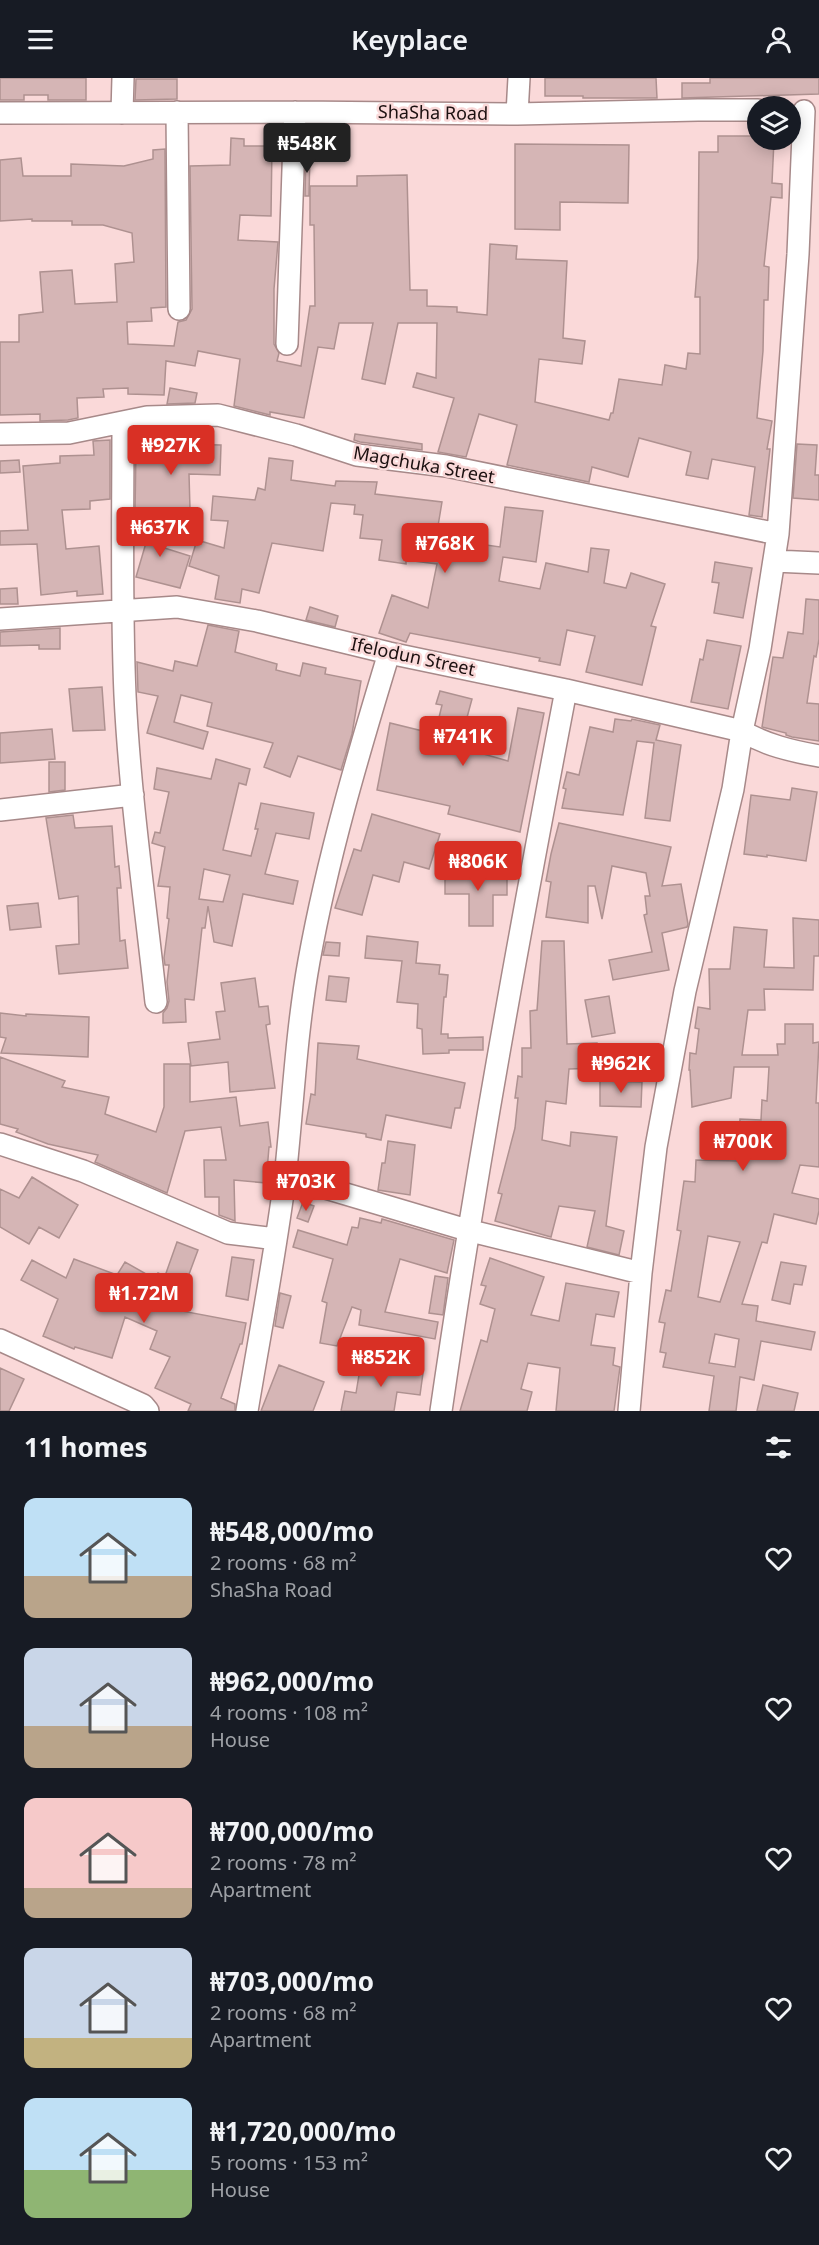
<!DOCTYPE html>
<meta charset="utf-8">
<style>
body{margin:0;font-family:"Noto Sans",sans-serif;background:#242831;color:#f1f3f6;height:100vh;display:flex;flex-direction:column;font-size:22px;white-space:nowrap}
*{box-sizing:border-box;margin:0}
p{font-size:20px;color:#9ea1a6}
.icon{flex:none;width:33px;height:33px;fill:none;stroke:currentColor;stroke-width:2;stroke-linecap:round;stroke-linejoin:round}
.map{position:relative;height:1333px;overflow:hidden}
.panel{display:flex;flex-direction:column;background:#171b24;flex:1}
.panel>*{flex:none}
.buttons{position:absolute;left:747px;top:18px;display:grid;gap:12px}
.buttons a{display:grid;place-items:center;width:54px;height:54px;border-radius:50%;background:#171b24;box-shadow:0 3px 15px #0003;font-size:30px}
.price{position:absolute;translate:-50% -51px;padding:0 14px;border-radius:6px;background:#d93025;color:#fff;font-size:20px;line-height:39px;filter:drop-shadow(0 2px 3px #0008)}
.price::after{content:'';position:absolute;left:50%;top:36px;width:18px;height:14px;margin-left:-9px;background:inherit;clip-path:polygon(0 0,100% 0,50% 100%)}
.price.current{background:#222;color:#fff}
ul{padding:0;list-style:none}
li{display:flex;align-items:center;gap:18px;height:150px;padding:0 24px}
li span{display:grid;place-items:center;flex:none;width:168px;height:120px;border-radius:12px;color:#555}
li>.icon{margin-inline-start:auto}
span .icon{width:72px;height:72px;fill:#fffc;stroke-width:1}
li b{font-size:26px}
h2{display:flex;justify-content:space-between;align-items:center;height:72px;padding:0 24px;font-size:26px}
header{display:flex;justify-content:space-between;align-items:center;height:78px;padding:0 24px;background:#171b24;font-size:27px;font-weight:600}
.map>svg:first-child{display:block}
.building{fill:#d5b5b5;stroke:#ae9190;stroke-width:1.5;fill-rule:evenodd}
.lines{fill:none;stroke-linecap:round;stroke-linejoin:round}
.minor-casing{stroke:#a78989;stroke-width:24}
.minor{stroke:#fff;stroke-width:21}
.labels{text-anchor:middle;stroke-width:5;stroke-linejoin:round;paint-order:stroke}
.street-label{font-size:18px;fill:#1b1010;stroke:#fad9d9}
</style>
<header><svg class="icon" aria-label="menu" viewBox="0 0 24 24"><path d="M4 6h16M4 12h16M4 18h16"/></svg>Keyplace<svg class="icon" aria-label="person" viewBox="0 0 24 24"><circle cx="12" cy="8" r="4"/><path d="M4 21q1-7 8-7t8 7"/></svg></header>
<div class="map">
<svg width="819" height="1333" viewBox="0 0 819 1333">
<rect width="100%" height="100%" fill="#fad9d9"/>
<path class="building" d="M0,0H86V22H48V17H24V22H0Z
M545,0H656L657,20H583V18H545Z
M710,0H819V16L682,20V5H710Z
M136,1H177V21L135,22Z
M718,58H758V62H774L772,105L782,106V120L771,119L764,188L769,189L768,222H764L763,273L757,340L772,343L767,371H770L762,439L749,437L755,389L712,381L708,401L686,397L691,374L639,360L628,399L592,389L589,404L507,387L517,347L479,336L466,379L438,374L454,320L413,309L417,295L436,300L437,245H398L385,306L362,301L373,245H339L334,271L318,269L304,340L270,334V337L234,328L240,281L198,273L195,288L166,283L164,317L128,316V310L103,311L104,319L77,320L78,340L68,342L40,343V336L0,337V264H19V237L43,234L40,194L72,192L75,226L117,224L115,186L134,184L132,155L103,147H72V143H32V141L0,143V82L21,80L23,98H71V86L124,88L153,81V72L165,71L166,229L151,230L152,243L127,244L128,266L174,268L178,244L186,242L192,231L190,88L230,87L231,60L244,61V68H272L271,138L240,137L238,162L278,164L274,211V266L279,275L277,283L301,288L310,228H315L314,147H310V108H357V98L407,97L410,212H427V228L457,229V234L487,237L490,166L517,168L516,181L567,183L563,260L585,263L582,286L539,281L535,324L609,342L611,335H613L619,301L662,307L665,287L686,291L688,275L700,276V219H695L698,180L699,74H718Z
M515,66L629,67L628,125L560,124V152L515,151Z
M306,73L310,74L309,118H305Z
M170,310L197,315L195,325L167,326Z
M355,356L422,366V372L360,364L354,362Z
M110,362V421L90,423V431L62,432L66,471L99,468L103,516L77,518V513L41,517L37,466L0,467V453L28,452L23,388L60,385V378L94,377L93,363Z
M174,366L221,367L220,397L189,396L190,431L166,432L165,437L135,435L136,370L173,374Z
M797,366L817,367L815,397H819V422L793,420Z
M269,380L293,383L291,402L335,408L336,403L377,404L375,416L442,424L437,454L459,455L458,463L500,469L505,429L543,433L536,484L503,479L499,503L540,511L546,485L588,494L591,470L609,472L604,505L626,510L631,495L665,506L651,548L656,549L642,607L586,594L595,558L567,552L560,587L539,583L540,580L457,564L410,555L406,564L379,555L392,517L428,530L437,486L406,482V486L379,482L382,462L360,460L363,437L354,436L355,427L331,425L323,473L272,465L259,515L242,511L240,525L215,521L219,498L189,488L197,462L224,470L228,443L211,442L213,418L255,422L258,410L265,412Z
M19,382L20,394L0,395V383Z
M135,442L176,455L174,463L160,460L158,468L190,478L180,510L136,499L148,458L135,455Z
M715,484L752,490L743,540L714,535L719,505L712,504Z
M17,510L18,526H0V511Z
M806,521L819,522V561L816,579L814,578L807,625L819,626V663L792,659L786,657V655L762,649L773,579L783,580L788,554L803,556Z
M310,529L338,538L335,549L306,542Z
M208,547L239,553L235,574L277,586L276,592L300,598L303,585L326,590L325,596L361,603L352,656L341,692L298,678L290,699L264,689L273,665L207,648L212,625L181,617L174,644L208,654L203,671L147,655L158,618L138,614L137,584L173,593L175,583L197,588Z
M60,550V571H39V567L0,568V554Z
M707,562L741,568L728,631L691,624L700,581L703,582Z
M102,609L105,652L73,653L69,611Z
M440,613L472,621L459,669L508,683L518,630L544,635L520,754L448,736L450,728L377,712L390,645L435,656L442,627L436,626Z
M615,641L631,643L632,641L660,647L656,662L681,667L670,743L645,740L654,665L637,663L623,737L562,730L566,711L563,710L567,694L579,697L590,649L613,654Z
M52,651L55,681L0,685V655Z
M216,681L250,691L246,707L239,705L223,772L251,778L258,751H255L261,725L314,735L309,761L276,755L265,796L298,803L293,826L243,816L232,868L214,864L208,828L205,850H202L194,922L185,921L186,944L163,945V935L167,930L169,923L167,904L169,887H165L164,880L169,841L167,840L170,809L158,808L165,769L152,765L155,754L160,755L169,714L154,711L157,690L211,701ZM204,791L230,797L223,824L199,821Z
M49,684H65V712L49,714Z
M792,710L817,714L806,783L767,777V779L744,776L751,717L790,722Z
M372,736L440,756L429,791L404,784L399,804L373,797L362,837L335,830L354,771L361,773Z
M73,737L75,750L112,748L115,789L119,788L121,810H117L120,863L125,862L128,890L59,896L56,868L79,866L78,818L59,821L46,740Z
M559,745L671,769L662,808L681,806L688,846L687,849L662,855L669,892L613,902L609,882L652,874L644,837L647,836L645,818H650L646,795L612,788L602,841L595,808H588V845L546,839L551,804L546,803L551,776Z
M445,793L507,794V817H493V848H469V816H445Z
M38,825L41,849L10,852L7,828Z
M793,840L819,842V878H814L813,912L764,911L765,932H748L742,977H778L777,966H785V946H813V965L819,964L816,1025H819V1089L800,1087L792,1115L819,1121V1133L816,1146L774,1136L767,1165L762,1164L742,1226L758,1228L756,1243L815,1254L811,1272L761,1263L754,1302L740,1299L736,1333H709L714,1298L663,1289L666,1275L660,1274L665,1245L659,1244L666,1212L671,1213L681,1153L677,1152L684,1103L695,1104L696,1082L738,1083L740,1041L761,1042L762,1022L767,1023L769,989H734L731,1020L692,1029L690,992H689L690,975L696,976L699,951L695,950L698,929L710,931L709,891H730L734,849L767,852L764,889L794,890ZM708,1158L740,1164L720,1224L698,1219ZM715,1256L739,1261L735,1289L709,1285Z
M367,858L418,864L416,885L440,887L439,896L448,897L446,919H444L441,956H448V960L483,959V972H449V975L423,976L422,951L417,950L418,926L397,924L402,883L365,880Z
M542,863H564L567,966L597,965L598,990L569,991L566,1026L546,1023L542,1062L570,1068L571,1054L617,1059L606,1148L624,1153L619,1177L587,1169L595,1133L559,1128L551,1159L495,1143L502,1116L498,1115L515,1050L518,1020H515L518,998L522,999V970H531L530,933L537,932Z
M326,864L340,865L339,878L323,877Z
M329,898L349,900L346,924L326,922Z
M255,900L259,929L268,928L270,946L266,947L275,1010L230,1014L228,984L191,988L188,965L220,961L216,934L225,933L221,905Z
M609,918L615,955L592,959L585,922Z
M0,935L26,938V936L89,939L88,979L1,975L6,960L0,959Z
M318,965L359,968L357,981L465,1005L460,1030H455L451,1050L386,1037L381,1062L366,1059V1056L306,1046L311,1016L315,1017Z
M0,979L65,1003L62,1009L109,1019L105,1036L156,1054L164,1029V986H190V1024L236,1019L240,1048L268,1044L271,1069H269L266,1105L234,1102L235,1143L219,1137V1119H205L204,1082H226L221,1049L185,1053L167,1115L95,1084L98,1077L48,1066L16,1054L18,1051L0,1046Z
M600,1003L642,1004L641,1029L600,1028Z
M388,1063L415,1067L410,1117L378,1112L382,1085H385Z
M32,1099L78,1127L59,1160L39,1149L29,1166L0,1149V1111L19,1120Z
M303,1124L314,1128L308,1144L297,1140Z
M360,1140L381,1145L382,1141L454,1162L447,1195L400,1181L385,1234L438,1244L435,1261L359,1247L361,1232L352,1229L337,1268L320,1265L327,1225L322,1223L333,1181L293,1169L298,1152L347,1167L352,1149L358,1150Z
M177,1164L198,1172L185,1207L190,1210L189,1213L154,1208L150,1227L246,1245L242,1266H240L221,1320L235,1326V1333H188L191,1326L155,1310L170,1279L150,1271L157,1253L125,1239L112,1280L75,1269L74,1271L43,1258L58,1221L21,1202L32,1182L66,1200L74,1181L117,1197L125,1184L155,1201L154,1204L158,1195L165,1198Z
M232,1179L254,1182L248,1222L226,1218Z
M490,1180L544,1199L531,1237L559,1243L566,1205L619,1214L614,1239L596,1236L591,1267L615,1270L613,1287L620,1289L614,1333H556L560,1290L528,1285L521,1311L532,1314L527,1333H460L481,1262L487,1264L495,1231L480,1226L486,1208L481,1207Z
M781,1184L806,1188L802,1207L794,1206L790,1226L772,1222Z
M435,1198L448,1200L443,1237L429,1235Z
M280,1215L291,1218L283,1250L275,1248Z
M361,1285L423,1295L420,1317L397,1314L394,1333H341L345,1313L356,1315Z
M279,1287L324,1304L313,1333H261Z
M0,1290L24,1301L9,1333H0Z
M763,1307L798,1315L794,1333H757Z"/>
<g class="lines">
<defs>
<path id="minor" d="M177,34L179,231
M0,35L295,34L517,36L698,32H758
M122,35L123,0
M517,36L519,0
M287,266L295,34
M123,345C123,435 121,526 125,617C130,720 145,822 156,924
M0,356L69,355L147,339L218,337L296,357L357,377L446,388L778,456
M774,483L819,485
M0,541L177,529L257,543L389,575L566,612L742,653C766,667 791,673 819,678
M0,732L133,717
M0,1066L83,1093L228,1155L276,1161
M285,1098L467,1152L641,1195
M0,1262L143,1327L148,1333
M247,1333C260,1255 275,1178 285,1100C293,1027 296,955 309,883C328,778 358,677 389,575
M441,1333C476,1092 520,852 566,612
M629,1333L641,1195L656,1069L685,913L733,711L742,653L760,571L778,456L798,176L804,33"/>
</defs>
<use href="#minor" class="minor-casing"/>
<use href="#minor" class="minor"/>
</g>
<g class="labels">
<g class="street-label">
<text transform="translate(433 35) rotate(1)" y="6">ShaSha Road</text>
<text transform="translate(424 387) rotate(10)" y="6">Magchuka Street</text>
<text transform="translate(413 579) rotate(12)" y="6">Ifelodun Street</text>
</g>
</g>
</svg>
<div class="buttons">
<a><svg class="icon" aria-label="layers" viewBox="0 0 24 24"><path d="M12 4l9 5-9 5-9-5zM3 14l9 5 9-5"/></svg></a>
</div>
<b class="price current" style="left:307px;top:96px">₦548K</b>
<b class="price" style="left:171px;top:398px">₦927K</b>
<b class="price" style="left:160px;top:480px">₦637K</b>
<b class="price" style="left:445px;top:496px">₦768K</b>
<b class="price" style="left:463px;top:689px">₦741K</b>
<b class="price" style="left:478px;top:814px">₦806K</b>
<b class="price" style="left:621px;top:1016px">₦962K</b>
<b class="price" style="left:743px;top:1094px">₦700K</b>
<b class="price" style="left:306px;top:1134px">₦703K</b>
<b class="price" style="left:144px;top:1246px">₦1.72M</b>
<b class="price" style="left:381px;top:1310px">₦852K</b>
</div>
<section class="panel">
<h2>11 homes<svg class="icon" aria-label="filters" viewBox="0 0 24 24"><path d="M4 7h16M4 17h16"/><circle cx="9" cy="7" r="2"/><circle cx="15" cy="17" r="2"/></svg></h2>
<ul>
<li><span style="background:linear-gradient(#bfe0f5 65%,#b9a48a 0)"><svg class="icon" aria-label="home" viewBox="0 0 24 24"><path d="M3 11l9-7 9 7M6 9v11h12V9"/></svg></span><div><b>₦548,000/mo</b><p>2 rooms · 68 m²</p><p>ShaSha Road</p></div><svg class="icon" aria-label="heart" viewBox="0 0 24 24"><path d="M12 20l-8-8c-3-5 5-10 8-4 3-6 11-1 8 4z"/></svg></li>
<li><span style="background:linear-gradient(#c9d6e8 65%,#b9a48a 0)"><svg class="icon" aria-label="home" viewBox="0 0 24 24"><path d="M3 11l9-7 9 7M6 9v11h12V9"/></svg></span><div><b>₦962,000/mo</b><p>4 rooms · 108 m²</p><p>House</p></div><svg class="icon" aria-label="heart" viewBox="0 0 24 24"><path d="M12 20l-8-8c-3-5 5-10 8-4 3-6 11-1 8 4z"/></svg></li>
<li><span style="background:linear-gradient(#f6c9c9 75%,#b9a48a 0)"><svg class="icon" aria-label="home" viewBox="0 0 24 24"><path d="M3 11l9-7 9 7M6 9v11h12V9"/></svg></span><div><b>₦700,000/mo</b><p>2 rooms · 78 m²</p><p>Apartment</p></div><svg class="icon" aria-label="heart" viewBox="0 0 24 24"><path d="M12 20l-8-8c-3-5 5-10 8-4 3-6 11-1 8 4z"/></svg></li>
<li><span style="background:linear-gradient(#c9d6e8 75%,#c2b280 0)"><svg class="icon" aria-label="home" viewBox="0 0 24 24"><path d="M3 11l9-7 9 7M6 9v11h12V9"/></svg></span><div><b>₦703,000/mo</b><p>2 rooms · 68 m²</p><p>Apartment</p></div><svg class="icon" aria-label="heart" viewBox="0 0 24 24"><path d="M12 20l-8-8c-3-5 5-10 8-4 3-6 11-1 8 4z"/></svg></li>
<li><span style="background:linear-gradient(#bfe0f5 60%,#8fb573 0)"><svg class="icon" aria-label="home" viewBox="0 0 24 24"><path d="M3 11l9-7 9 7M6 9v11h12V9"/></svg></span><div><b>₦1,720,000/mo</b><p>5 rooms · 153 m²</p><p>House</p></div><svg class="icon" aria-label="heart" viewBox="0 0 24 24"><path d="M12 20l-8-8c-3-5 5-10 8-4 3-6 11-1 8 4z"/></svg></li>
</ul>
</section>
